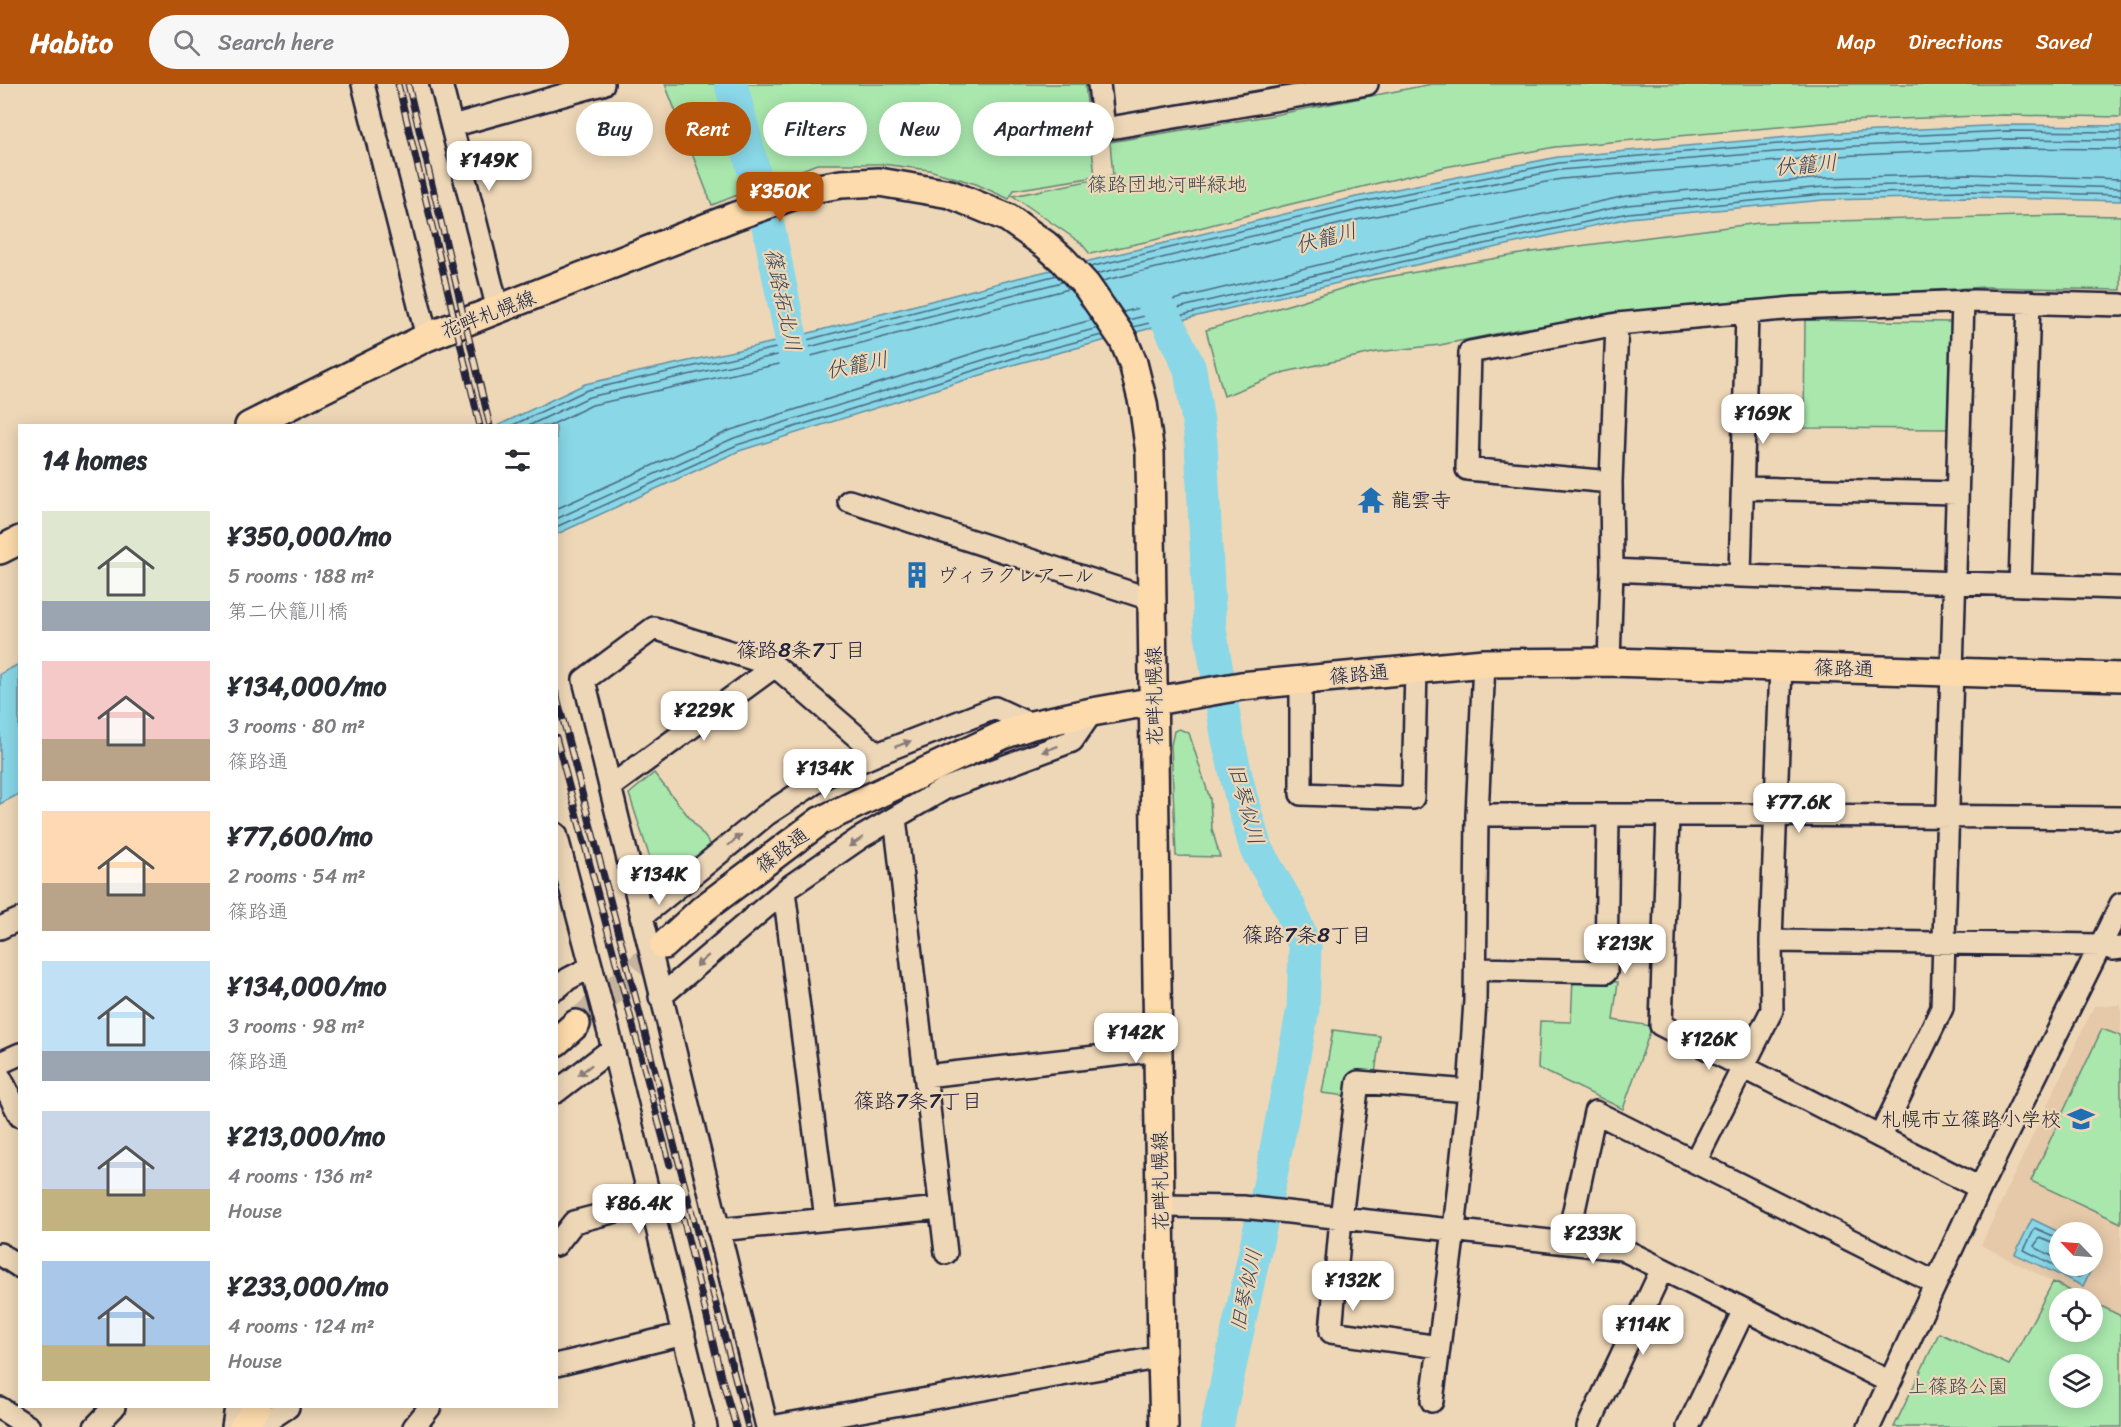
<!DOCTYPE html>
<meta charset="utf-8">
<style>
body{margin:0;font-family:Sriracha,"Klee One",sans-serif;background:#f7f7f7;color:#2b2b33;height:100vh;display:flex;flex-direction:column;font-size:22px;white-space:nowrap}
*{box-sizing:border-box;margin:0}
p{font-size:20px;color:#7c7c81}
.icon{flex:none;width:33px;height:33px;fill:none;stroke:currentColor;stroke-width:2;stroke-linecap:round;stroke-linejoin:round}
.map{position:relative;flex:1;overflow:hidden}
.details{position:absolute;left:18px;top:340px;width:540px;height:984px;display:flex;flex-direction:column;background:#fff;border-radius:0px;box-shadow:0 3px 15px #0003}
.details>*{flex:none}
.guide{position:absolute;left:576px;top:18px;width:570px;height:54px;display:flex;gap:12px}
.needle{width:39px;rotate:295deg}
.fabs{position:absolute;left:2049px;top:1138px;display:grid;gap:12px}
.fabs a{display:grid;place-items:center;width:54px;height:54px;border-radius:50%;background:#fff;box-shadow:0 3px 15px #0003;font-size:30px}
.price{position:absolute;translate:-50% -51px;padding:0 14px;border-radius:12px;background:#fff;color:#222;font-size:20px;line-height:39px;filter:drop-shadow(0 2px 3px #0008)}
.price::after{content:'';position:absolute;left:50%;top:36px;width:18px;height:14px;margin-left:-9px;background:inherit;clip-path:polygon(0 0,100% 0,50% 100%)}
.price.active{background:#b45309;color:#fff}
ul{padding:0;list-style:none}
li{display:flex;align-items:center;gap:18px;height:150px;padding:0 24px}
li span{display:grid;place-items:center;flex:none;width:168px;height:120px;border-radius:0px;color:#555}
li>.icon{margin-inline-start:auto}
span .icon{width:72px;height:72px;fill:#fffc;stroke-width:1}
li b{font-size:26px}
h2{display:flex;justify-content:space-between;align-items:center;height:72px;padding:0 24px;font-size:26px}
.pill{padding:0 21px;border-radius:27px;background:#fff;box-shadow:0 3px 15px #0003;font-size:21px;line-height:54px}
.pill.active{background:#b45309;color:#fff}
header{display:flex;align-items:center;gap:36px;box-sizing:border-box;height:84px;padding:0 30px;background:#b45309;color:#fff}
header strong{font-size:28px}
nav{display:flex;gap:33px;margin-inline-start:auto;font-size:21px}
.search{width:420px;height:54px;background:#f7f7f7;display:flex;align-items:center;gap:15px;box-sizing:border-box;padding:0 21px;border-radius:33px;color:#7c7c81;font-size:22px}
.map>svg:first-child{display:block}
.built{fill:#e5c9a9;fill-rule:evenodd}
.green{fill:#a9e7ad;stroke:#668474;stroke-width:1.5;fill-rule:evenodd}
.water{fill:#89d7e7;stroke:#608fa2;stroke-width:1.5}
.lines{fill:none;stroke-linecap:round;stroke-linejoin:round}
.shore{stroke:#4b6a80;stroke-width:1.5}
.river{stroke:#89d7e7;stroke-width:33}
.major-tunnel{stroke:#c5b39e;stroke-width:27;stroke-dasharray:27 14;stroke-linecap:butt}
.minor-casing{stroke:#22223b;stroke-width:26}
.major-casing{stroke:#22223b;stroke-width:32}
.minor{stroke:#eed7b7;stroke-width:21}
.major{stroke:#fddbac;stroke-width:27}
.rail-casing{stroke:#22223b;stroke-width:7}
.rail{stroke:#eed7b7;stroke-width:4.5;stroke-dasharray:14;stroke-linecap:butt}
.oneway{fill:#887c79}
.labels{text-anchor:middle;stroke-width:4.5;stroke-linejoin:round;paint-order:stroke}
.park-label{font-size:20px;fill:#3d4952;stroke:#eed7b7}
.street-label{font-size:20px;fill:#22223b;stroke:#eed7b7}
.poi-label{font-size:20px;fill:#22223b;stroke:#eed7b7;text-anchor:start}
.water-label{font-size:21px;font-style:italic;fill:#37465d;stroke:#eed7b7}
.neighbourhood-label{font-size:21px;fill:#22223b;stroke:#eed7b7}
</style>
<header>
<strong>Habito</strong>
<div class="search"><svg class="icon" aria-label="search" viewBox="0 0 24 24"><circle cx="10" cy="10" r="6"/><path d="M15 15l6 6"/></svg>Search here</div>
<nav><a>Map</a><a>Directions</a><a>Saved</a></nav>
</header>
<div class="map">
<svg width="2121" height="1343" viewBox="0 0 2121 1343">
<rect width="100%" height="100%" fill="#eed7b7"/>
<filter id="ink" filterUnits="userSpaceOnUse"><feTurbulence type="fractalNoise" baseFrequency=".0167" numOctaves="2"/><feDisplacementMap in="SourceGraphic" scale="12" xChannelSelector="R" yChannelSelector="G"/><feConvolveMatrix kernelMatrix="1 2 1 2 8 2 1 2 1" color-interpolation-filters="sRGB"/></filter>
<g filter="url(#ink)">
<path class="built" d="M2121,921V1232L2093,1218L2092,1215H2087L1981,1161L2094,922ZM2060,1149H2092V1182H2060Z"/>
<path class="green" d="M665,0H1085L1095,93L1014,106L1009,115L976,100L929,86L882,80H817L712,121Z
M1432,0H2121V33L2004,31L1846,37L1555,63L1445,83L1283,122L1154,156L1090,170L1081,159L1013,112L1113,92L1110,58L1274,31Z
M2064,131L2121,132V206L1985,203L1756,217L1650,228L1520,245L1440,261L1377,268L1285,288L1224,312L1206,246L1370,196L1532,168L1759,139Z
M1805,236L1951,238L1949,345L1804,344Z
M1179,645L1189,649L1210,715L1212,745L1220,773L1176,772L1171,661L1174,647Z
M654,689L712,762L660,805L629,710Z
M1573,895L1618,898L1613,936L1652,942L1623,1025L1538,984L1540,937L1571,938Z
M2102,945L2121,952V1139L2031,1097Z
M1333,946L1380,952L1375,990L1351,989L1347,1012L1322,1009Z
M2053,1198L2087,1215H2060V1248H2092L2093,1218L2121,1232V1343H1894L1939,1249L2009,1281ZM2060,1281H2092V1314H2060Z"/>
<path class="water" d="M2007,41L2121,42V117L1968,113L1824,116L1629,134L1402,184L1193,233L1016,280L739,367L557,450L556,342H497L585,300L779,257L1018,194L1356,113L1558,73L1835,49Z
M19,580V710L0,720V590Z
M2032,1135L2061,1149L2060,1182H2092L2093,1164L2100,1168L2083,1202L2015,1170Z"/>
<g class="lines">
<path class="shore" d="M1090,183L1357,119L1559,79L1836,55L2007,47L2121,48
M1096,190L1359,126L1560,86L1836,63L2007,55L2121,56
M1102,197L1361,135L1561,95L1837,72L2007,64L2121,65
M1123,228L1397,162L1626,112L1823,94L1968,90L2121,95
M1128,236L1399,171L1627,121L1824,103L1968,99L2121,104
M1133,243L1401,178L1628,129L1824,110L1968,107L2121,111
M511,342L587,306L780,263L1057,191
M528,342L589,313L782,270L1062,198
M549,342L592,321L784,279L1069,205
M556,425L731,346L1009,258L1092,236
M556,435L734,354L1012,267L1098,244
M556,443L737,361L1014,274L1102,251
M2060,1155L2035,1144L2024,1166L2078,1193L2081,1192L2086,1182
M2060,1162L2040,1154L2034,1162L2036,1164L2060,1176"/>
<path class="river" d="M731,0L770,150L799,293
M1144,204L1167,236L1190,285L1201,358L1210,544L1227,651L1241,713L1256,765L1289,822L1305,863L1303,925L1270,1097L1217,1343"/>
<path class="major-tunnel" d="M576,940L664,861"/>
<defs>
<path id="minor" d="M363,0L427,253
M441,0L498,226
M1099,0L1104,45L1367,0
M452,42L603,0
M1611,398L1467,385L1470,268L1617,240
M1743,404L1957,409
M849,417L1153,516
M1612,486L1740,492L2121,504
M1740,492L1747,229
M2020,501L2029,218
M1609,578L1612,486L1611,398L1617,240L1795,224L1974,217L2121,221
M1781,582L1771,857L2101,861L2113,865L2121,864
M1301,596V710L1413,714L1416,585
M610,703L775,582
M1477,731H1777L2121,734
M1668,732L1661,941L1980,1104
M895,734L946,1169
M556,750L609,949L706,1343
M784,807L826,1135
M641,833L766,731L824,693L877,670L995,624L1032,641
M0,844L20,835
M1476,885L1606,888L1608,731
M556,905L568,895L591,883
M660,913L789,803L860,754L944,705L1072,657L1092,628
M0,979L20,970
M925,992L1159,966
M0,993L20,1032
M556,1008L613,964
M1880,1053L1942,924L1963,217
M1695,1078L1772,926L1771,857
M1160,1122L1243,1123L1622,1165L1890,1298
M718,1146L940,1124
M1567,1159L1595,1028L1936,1199
M556,1161L574,1138L651,1118
M0,1170L20,1183
M1439,1263L1331,1248L1341,1134L1358,998L1469,1007
M556,1281L684,1250
M1432,1317L1454,1146L1469,1007L1475,917L1477,731L1484,579
M0,1324L29,1343
M95,1343L114,1323
M233,1343L236,1323
M258,1343L288,1323
M414,1343L430,1323
M767,1343L584,596L654,544L775,582L877,670
M771,1343L1162,1273
M1588,1343L1662,1185
M1688,1343L1744,1226
M1869,1343L1980,1104L2121,820"/>
<path id="major" d="M249,342L427,253L733,133L812,105L841,100L879,98L950,110L1008,134L1046,161L1063,176L1086,201L1123,255L1133,279L1143,319L1150,369L1162,1273L1164,1343
M0,466L20,456
M664,861L703,825L820,737L1003,651L1032,641L1092,628L1241,602L1484,579L1609,578L2121,593
M556,958L576,940
M243,1343L257,1323"/>
</defs>
<use href="#minor" class="minor-casing"/>
<use href="#major" class="major-casing"/>
<use href="#minor" class="minor"/>
<use href="#major" class="major"/>
<defs>
<path id="rail" d="M398,0L480,342
M408,0L490,342
M556,609L748,1343
M556,653L670,1081
M683,1134L721,1292L736,1343"/>
</defs>
<use href="#rail" class="rail-casing"/>
<use href="#rail" class="rail"/>
</g>
<defs><path id="oneway-solid" d="M-6-.8H1V-3.2L6.5 0L1 3.2V.8H-6Z" transform="scale(1.5)"/></defs>
<g class="oneway">
<use href="#oneway-solid" transform="translate(903 660) rotate(-21)"/>
<use href="#oneway-solid" transform="translate(1050 665) rotate(159)"/>
<use href="#oneway-solid" transform="translate(735 756) rotate(-39)"/>
<use href="#oneway-solid" transform="translate(856 758) rotate(147)"/>
<use href="#oneway-solid" transform="translate(702 877) rotate(139)"/>
<use href="#oneway-solid" transform="translate(585 986) rotate(142)"/>
</g>
</g>
<defs>
<symbol id="temple-bare" viewBox="-9 -9 18 18"><path d="M0-6L5-2H3V0L6.5 2.5H4V6H1.5V3h-3V6H-4V2.5H-6.5L-3 0V-2H-5Z" fill="#1f6fb2" stroke="#eed7b7" stroke-width="2.5" paint-order="stroke"/></symbol>
<symbol id="building-bare" viewBox="-9 -9 18 18"><path d="M-4-6H4V6H1V3H-1V6H-4ZM-2.5-4.3h1.7v1.8h-1.7ZM.8-4.3h1.7v1.8H.8ZM-2.5-1h1.7V.8h-1.7ZM.8-1h1.7V.8H.8Z" fill="#1f6fb2" stroke="#eed7b7" stroke-width="2.5" paint-order="stroke"/></symbol>
<symbol id="school-bare" viewBox="-9 -9 18 18"><path d="M0-5L7-2L0 1L-7-2ZM-4 1L0 2.5L4 1V4Q0 6-4 4Z" fill="#1f6fb2" stroke="#eed7b7" stroke-width="2.5" paint-order="stroke"/></symbol>
</defs>
<g fill-rule="evenodd">
<use href="#temple-bare" x="1352" y="397" width="38" height="38"/>
<use href="#building-bare" x="898" y="472" width="38" height="38"/>
<use href="#school-bare" x="2062" y="1016" width="38" height="38"/>
</g>
<g class="labels">
<g class="park-label">
<text x="1167" y="107">篠路団地河畔緑地</text>
<text x="1958" y="1309">上篠路公園</text>
</g>
<g class="street-label">
<text transform="translate(488 230) rotate(-21)" y="7">花畔札幌線</text>
<text transform="translate(1844 584) rotate(2)" y="7">篠路通</text>
<text transform="translate(1359 590) rotate(-5)" y="7">篠路通</text>
<text transform="translate(1154 612) rotate(-91)" y="7">花畔札幌線</text>
<text transform="translate(782 766) rotate(-37)" y="7">篠路通</text>
<text transform="translate(1160 1097) rotate(-91)" y="7">花畔札幌線</text>
</g>
<g class="poi-label">
<text x="1391" y="423">龍雲寺</text>
<text x="937" y="498">ヴィラクレアール</text>
<text x="2061" y="1042" text-anchor="end">札幌市立篠路小学校</text>
</g>
<g class="water-label">
<text transform="translate(1806 81) rotate(-5)" y="7">伏籠川</text>
<text transform="translate(1326 154) rotate(-15)" y="7">伏籠川</text>
<text transform="translate(783 216) rotate(78)" y="7">篠路拓北川</text>
<text transform="translate(857 281) rotate(-11)" y="7">伏籠川</text>
<text transform="translate(1246 720) rotate(75)" y="7">旧琴似川</text>
<text transform="translate(1246 1206) rotate(-78)" y="7">旧琴似川</text>
</g>
<g class="neighbourhood-label">
<text x="801" y="573">篠路8条7丁目</text>
<text x="1307" y="858">篠路7条8丁目</text>
<text x="918" y="1024">篠路7条7丁目</text>
</g>
</g>
</svg>
<div class="fabs">
<a><svg class="needle" viewBox="-14 -14 28 28"><path d="M0-13l5 13h-10z" fill="#e53935"/><path d="M0 13l5-13h-10z" fill="#7c7c81"/></svg></a>
<a><svg class="icon" aria-label="locate" viewBox="0 0 24 24"><circle cx="12" cy="12" r="6"/><path d="M12 2v4M12 18v4M2 12h4M18 12h4"/></svg></a>
<a><svg class="icon" aria-label="layers" viewBox="0 0 24 24"><path d="M12 4l9 5-9 5-9-5zM3 14l9 5 9-5"/></svg></a>
</div>
<b class="price" style="left:489px;top:108px">¥149K</b>
<b class="price active" style="left:780px;top:139px">¥350K</b>
<b class="price" style="left:1763px;top:361px">¥169K</b>
<b class="price" style="left:704px;top:658px">¥229K</b>
<b class="price" style="left:825px;top:716px">¥134K</b>
<b class="price" style="left:1799px;top:750px">¥77.6K</b>
<b class="price" style="left:659px;top:822px">¥134K</b>
<b class="price" style="left:1625px;top:891px">¥213K</b>
<b class="price" style="left:1136px;top:980px">¥142K</b>
<b class="price" style="left:1709px;top:987px">¥126K</b>
<b class="price" style="left:639px;top:1151px">¥86.4K</b>
<b class="price" style="left:1593px;top:1181px">¥233K</b>
<b class="price" style="left:1353px;top:1228px">¥132K</b>
<b class="price" style="left:1643px;top:1272px">¥114K</b>
<div class="guide">
<a class="pill">Buy</a>
<a class="pill active">Rent</a>
<a class="pill">Filters</a>
<a class="pill">New</a>
<a class="pill">Apartment</a>
</div>
<section class="details">
<h2>14 homes<svg class="icon" aria-label="filters" viewBox="0 0 24 24"><path d="M4 7h16M4 17h16"/><circle cx="9" cy="7" r="2"/><circle cx="15" cy="17" r="2"/></svg></h2>
<ul>
<li><span style="background:linear-gradient(#dfe7d0 75%,#9aa5b1 0)"><svg class="icon" aria-label="home" viewBox="0 0 24 24"><path d="M3 11l9-7 9 7M6 9v11h12V9"/></svg></span><div><b>¥350,000/mo</b><p>5 rooms · 188 m²</p><p>第二伏籠川橋</p></div></li>
<li><span style="background:linear-gradient(#f6c9c9 65%,#b9a48a 0)"><svg class="icon" aria-label="home" viewBox="0 0 24 24"><path d="M3 11l9-7 9 7M6 9v11h12V9"/></svg></span><div><b>¥134,000/mo</b><p>3 rooms · 80 m²</p><p>篠路通</p></div></li>
<li><span style="background:linear-gradient(#ffd9b3 60%,#b9a48a 0)"><svg class="icon" aria-label="home" viewBox="0 0 24 24"><path d="M3 11l9-7 9 7M6 9v11h12V9"/></svg></span><div><b>¥77,600/mo</b><p>2 rooms · 54 m²</p><p>篠路通</p></div></li>
<li><span style="background:linear-gradient(#bfe0f5 75%,#9aa5b1 0)"><svg class="icon" aria-label="home" viewBox="0 0 24 24"><path d="M3 11l9-7 9 7M6 9v11h12V9"/></svg></span><div><b>¥134,000/mo</b><p>3 rooms · 98 m²</p><p>篠路通</p></div></li>
<li><span style="background:linear-gradient(#c9d6e8 65%,#c2b280 0)"><svg class="icon" aria-label="home" viewBox="0 0 24 24"><path d="M3 11l9-7 9 7M6 9v11h12V9"/></svg></span><div><b>¥213,000/mo</b><p>4 rooms · 136 m²</p><p>House</p></div></li>
<li><span style="background:linear-gradient(#a9c7e8 70%,#c2b280 0)"><svg class="icon" aria-label="home" viewBox="0 0 24 24"><path d="M3 11l9-7 9 7M6 9v11h12V9"/></svg></span><div><b>¥233,000/mo</b><p>4 rooms · 124 m²</p><p>House</p></div></li>
</ul>
</section>
</div>
